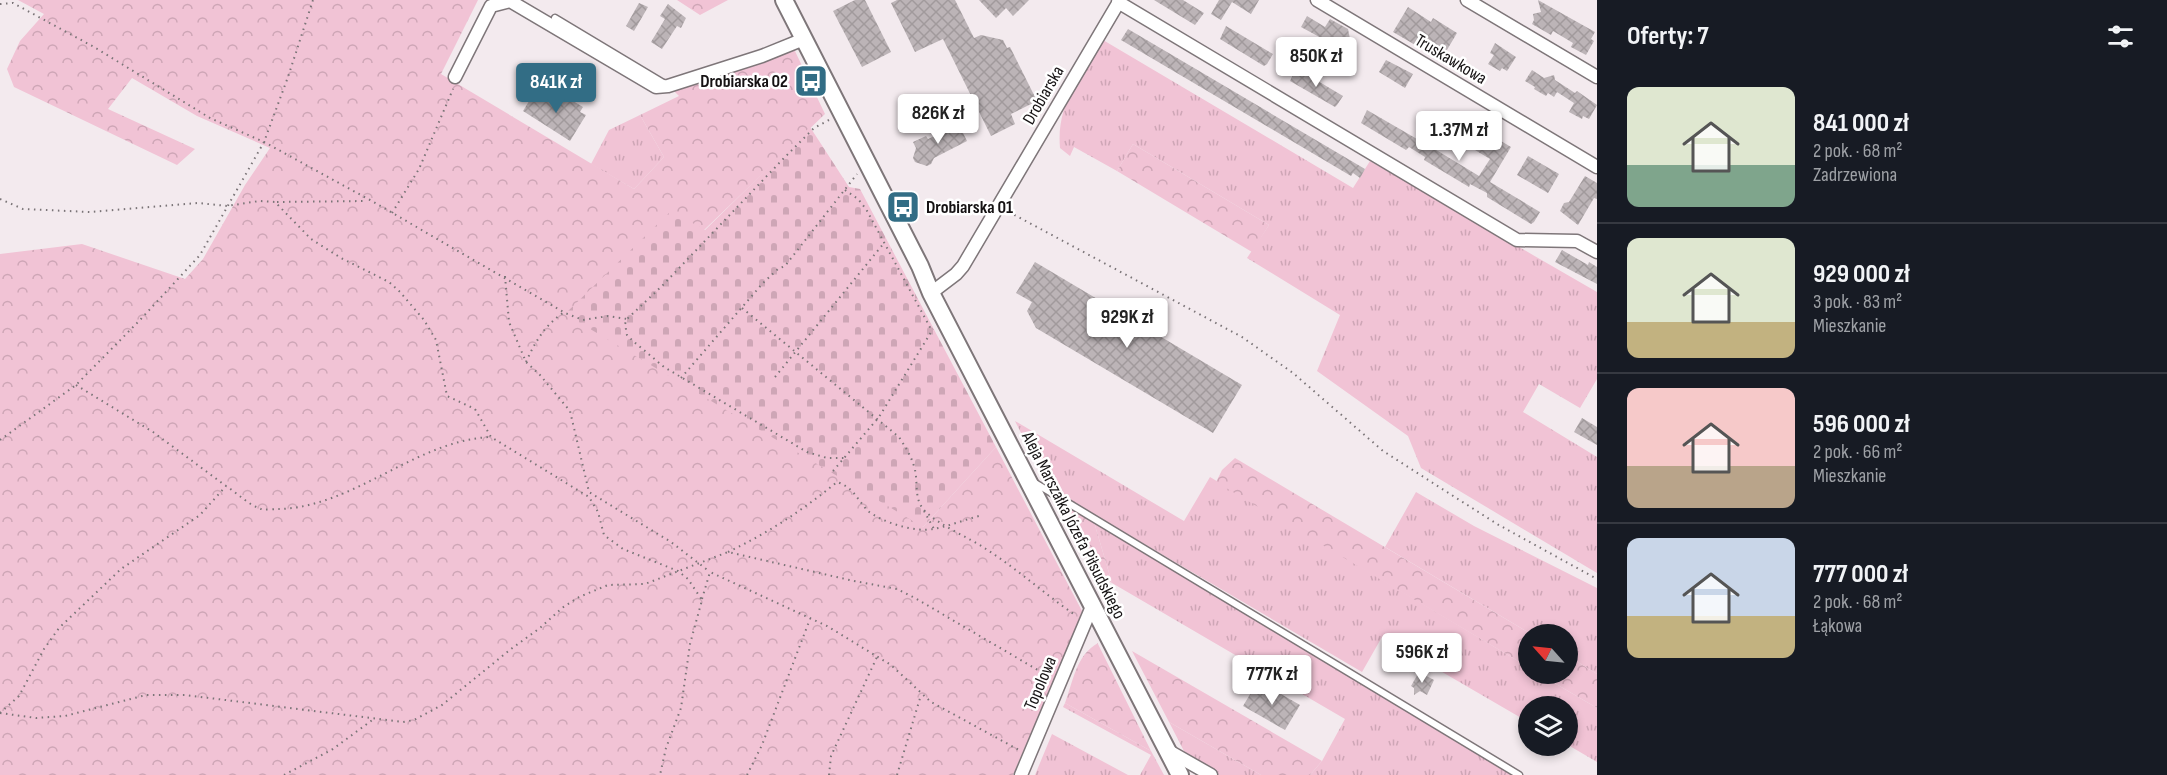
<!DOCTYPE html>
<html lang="pl">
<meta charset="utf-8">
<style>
body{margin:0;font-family:"Sofia Sans Condensed",sans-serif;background:#20242c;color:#f1f3f6;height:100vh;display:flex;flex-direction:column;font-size:22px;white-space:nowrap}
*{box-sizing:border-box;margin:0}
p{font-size:20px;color:#9ea1a6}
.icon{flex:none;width:33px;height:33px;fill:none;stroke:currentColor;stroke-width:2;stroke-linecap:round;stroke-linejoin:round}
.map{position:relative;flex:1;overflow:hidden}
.side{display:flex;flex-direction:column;background:#171b24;width:570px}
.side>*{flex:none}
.needle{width:39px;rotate:297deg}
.tools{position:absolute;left:1518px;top:624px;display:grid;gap:12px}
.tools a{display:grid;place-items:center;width:60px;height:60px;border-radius:50%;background:#171b24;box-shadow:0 3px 9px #0003;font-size:30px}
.price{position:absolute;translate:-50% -51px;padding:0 14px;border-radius:6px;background:#fff;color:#222;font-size:20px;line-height:39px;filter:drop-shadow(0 2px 3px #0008)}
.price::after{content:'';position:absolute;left:50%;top:36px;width:18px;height:14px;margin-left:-9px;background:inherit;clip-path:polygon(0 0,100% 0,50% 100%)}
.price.active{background:#326d85;color:#fff}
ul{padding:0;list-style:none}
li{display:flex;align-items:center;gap:18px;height:150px;padding:0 30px}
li+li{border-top:2px solid #363941}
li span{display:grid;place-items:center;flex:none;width:168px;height:120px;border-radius:12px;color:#555}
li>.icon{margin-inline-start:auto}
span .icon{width:72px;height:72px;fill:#fffc;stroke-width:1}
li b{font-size:26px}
h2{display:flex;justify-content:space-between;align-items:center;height:72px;padding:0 30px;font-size:26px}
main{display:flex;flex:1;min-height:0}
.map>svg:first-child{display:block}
.grass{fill:url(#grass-tufts)}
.forest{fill:url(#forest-crowns)}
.cemetery{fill:url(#cemetery-stones)}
.building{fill:url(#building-cross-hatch)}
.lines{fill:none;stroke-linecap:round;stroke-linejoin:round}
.lane-casing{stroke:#7e7679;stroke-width:9}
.street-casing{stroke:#7e7679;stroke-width:15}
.secondary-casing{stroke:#7e7679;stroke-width:20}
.path{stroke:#7a7477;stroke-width:2;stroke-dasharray:1.5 4.5;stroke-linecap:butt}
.lane{stroke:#fff;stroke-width:6}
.street{stroke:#fff;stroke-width:12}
.secondary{stroke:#fff;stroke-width:16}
.labels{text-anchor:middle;stroke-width:5;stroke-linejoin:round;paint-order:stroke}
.street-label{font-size:18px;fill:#151213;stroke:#fff}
.poi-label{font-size:18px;font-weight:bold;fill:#151213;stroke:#fff;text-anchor:end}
</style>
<main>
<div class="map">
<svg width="1597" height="775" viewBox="0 0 1597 775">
<defs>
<pattern id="grass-tufts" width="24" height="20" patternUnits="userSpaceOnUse" patternTransform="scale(1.5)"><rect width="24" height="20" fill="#f1c3d5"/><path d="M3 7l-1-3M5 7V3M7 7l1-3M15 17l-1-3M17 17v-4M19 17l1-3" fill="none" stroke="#cea6b6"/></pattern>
<pattern id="forest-crowns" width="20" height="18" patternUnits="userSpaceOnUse" patternTransform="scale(1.5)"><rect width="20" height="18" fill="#f1c3d5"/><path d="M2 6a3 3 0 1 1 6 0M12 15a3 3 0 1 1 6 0" fill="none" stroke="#cea6b6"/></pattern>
<pattern id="cemetery-stones" width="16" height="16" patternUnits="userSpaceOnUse" patternTransform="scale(1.5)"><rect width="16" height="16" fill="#f1c3d5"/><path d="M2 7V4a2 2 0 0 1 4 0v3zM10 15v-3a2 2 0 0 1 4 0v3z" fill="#cea6b6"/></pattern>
<pattern id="building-cross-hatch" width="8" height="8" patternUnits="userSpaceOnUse" patternTransform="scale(1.5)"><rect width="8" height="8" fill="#bcb4b7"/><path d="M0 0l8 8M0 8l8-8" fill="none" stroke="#a19a9c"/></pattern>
</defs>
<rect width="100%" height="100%" fill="#f3eaee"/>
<path class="grass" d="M1103,40L1353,188L1370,161L1597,292V379L1580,408L1539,384L1523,412L1597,457V573L1421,468L1408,436L1317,371L1340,315L1247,258L1269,225L1133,144L1117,171L1074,147L1070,156L1060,148C1056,104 1081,75 1103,40Z
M640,115L664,157L634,189L591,164L609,130Z
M1015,421L1184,521L1210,477L1528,667V674H1539L1597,708V762L1568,745V706H1528V722L1382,637L1362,672L1049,488Z
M1416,492L1474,526L1597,588V674L1568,656V634H1531L1385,547Z
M1094,522L1514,775H1310L1322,761L1345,719L1112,583Z
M1065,703L1151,751L1164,775H1140L1151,755L1063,707Z
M1169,722L1261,775H1219L1186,755Z
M1052,734L1128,775H1035Z"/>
<path class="forest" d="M18,0H478L441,74L634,189L664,157L640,115L679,96L674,91L679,87L794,49L825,114L704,230L923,527L996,447L1082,611C1061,667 1036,720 1013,775H0V254L82,244L185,279L203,259L245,185L270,148L197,116L132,78L108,109L195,149L177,165L14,87L7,69L20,41L44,14Z
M677,0H728L700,15Z
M1133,144L1269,225L1252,252L1117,171Z
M1235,458L1531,634H1528V667L1216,482L1222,470Z
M1053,498L1094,522L1112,583L1095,574Z
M1098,643V644L1151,751L1065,703C1073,682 1076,655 1098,643Z
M1132,651L1322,761L1310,775H1261L1169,722Z
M1568,656L1597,674V708L1539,674H1568Z"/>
<path class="cemetery" d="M810,127L849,187L860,189L996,447L923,527L565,314L671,211L705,230Z"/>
<path class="building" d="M855,0H865L891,52L862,67L833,11Z
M897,0H955L974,38L981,35L1003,40L1007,48L1010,47L1037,101L1011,114L1015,124L991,136L943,39L915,52L891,3Z
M979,0H1029L1013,16L1006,8L996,18Z
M1154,0H1183L1204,13L1195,25Z
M1219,0H1259L1251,14L1232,2L1221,20L1211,14Z
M1538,0L1595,32L1591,39L1594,41L1586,55L1571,47L1573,43L1553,31L1551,35L1532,24L1534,20L1533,14L1541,12Z
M639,3L648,7L634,31L626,26Z
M668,4L686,18L681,28L677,26L662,49L651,42L665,19L660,16Z
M1408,7L1431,22L1433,18L1457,33L1441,60L1393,32Z
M1307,16L1325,27L1330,19L1348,29L1351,44L1347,52L1301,27Z
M1226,26L1273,54L1267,64L1264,66L1220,39Z
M1128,29L1365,169L1360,178L1353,173L1351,176L1121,40Z
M1495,43L1516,57L1507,71L1502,68L1500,71L1488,64L1494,55L1490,53Z
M1386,60L1413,74L1405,88L1379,72Z
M1296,68L1343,96L1337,105L1335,107L1290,81Z
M1532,70L1544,78L1554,75L1555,80L1575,93L1577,91L1597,105L1589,119L1583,116L1582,119L1569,112L1574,103L1557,92L1554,97L1548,93L1546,96L1534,89L1535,87L1525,81Z
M534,93L544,99L549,93L560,100L563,95L583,107L580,112L586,115L570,141L523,111Z
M1367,110L1417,139L1423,128L1434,135L1428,145L1479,176L1490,159L1470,147L1481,129L1511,147L1490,182L1540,212L1534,222L1531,224L1487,197V193L1470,184L1469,187L1424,160L1425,157L1409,147L1406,150L1361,123Z
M959,125L967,141L934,158L931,164L927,166L915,162L913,158L916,148L913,142L926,136L928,139Z
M1528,156L1559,174L1548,193L1517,175Z
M1585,176L1597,183V199L1594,198L1578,225L1560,211L1564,203L1569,202Z
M1562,250L1588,265L1589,262L1597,267V284L1555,262Z
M1035,262L1242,385L1213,433L1036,328L1027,311L1032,302L1016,293Z
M1582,418L1597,427V445L1574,432Z
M1419,672L1434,680L1427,695L1420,691L1414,695V688L1411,686Z
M1258,681L1300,705L1285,730L1243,706Z"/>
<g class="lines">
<defs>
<path id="lane" d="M555,18L665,84
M1035,483L1519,775"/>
<path id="street" d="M1317,0L1597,167
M1467,0L1597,77
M1118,2L1517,240L1577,241L1597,252
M455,77L491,6L510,1L656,87L668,86L762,56L804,39
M931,293L956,274L963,266L1120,0
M1167,750L1211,775
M1021,775L1093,604"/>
<path id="secondary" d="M784,0L920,266L931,293L1180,775"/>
</defs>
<use href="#lane" class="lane-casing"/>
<use href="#street" class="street-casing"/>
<use href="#secondary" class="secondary-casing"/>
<path class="path" d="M0,4L13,3L94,47L210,118L264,142L370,200L565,313L583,320L608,316L627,319
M829,120L814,128L784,158L662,286L627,319L625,324L627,335L633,341L664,367L807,452L827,458H844
M845,190L858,199L866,209L932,331
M0,199L23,209L90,212L198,203L227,206L259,201L275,202L311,239L341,258L389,282L400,292L424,320L436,340L447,396L475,409L491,437L589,497L598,512L604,535L623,549L678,571L688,579L702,600L690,644L681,708L666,748L660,775
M277,202L367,201
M1009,212L1242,337L1293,373L1383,451L1497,524L1597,579
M392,213L419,169L453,89
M505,276L509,322L526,362L540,375L570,411L589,492L671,542L710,572
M742,308L899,437C906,448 912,457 915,470C918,483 914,499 924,510C938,525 968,537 986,549C1017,569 1045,594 1075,615
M526,362C535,342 545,325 563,313
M775,377L884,243
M681,378L763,283L778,269L785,266L857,174
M76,385L153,432L226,486
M0,440L76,385L140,320L200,255L264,142L288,77L313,0
M833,471L879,417L933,329
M924,511L934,529
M728,552C768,533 803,510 837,482C853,487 857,499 867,510C880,522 917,533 933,529C950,526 966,519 983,515
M702,599L710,572L827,626L891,665L931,702L1019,750
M0,713L36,718L65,716L146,695H185L403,722L414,720L442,705L511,649L540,628L562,608L579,597L608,585L645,584L728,552L854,581L897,589L915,598L1048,676
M0,713L19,696L44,649L59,628L121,569L200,515L226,486C237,493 249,505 261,509C266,510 274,509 279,509C354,507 415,441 490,437
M284,775L333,749L375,718
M747,775L762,745L810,619
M829,775L831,756L877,657
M897,775L921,695"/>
<use href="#lane" class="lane"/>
<use href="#street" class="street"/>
<use href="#secondary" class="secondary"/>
</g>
<defs>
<symbol id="bus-square" viewBox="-11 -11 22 22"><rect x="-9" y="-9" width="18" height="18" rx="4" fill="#326d85" stroke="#fff"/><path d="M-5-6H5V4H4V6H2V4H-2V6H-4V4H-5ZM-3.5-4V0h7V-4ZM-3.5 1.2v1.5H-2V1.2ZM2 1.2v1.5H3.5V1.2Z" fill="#fff"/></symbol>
</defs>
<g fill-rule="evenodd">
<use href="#bus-square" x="792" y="62" width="38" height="38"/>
<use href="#bus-square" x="884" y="188" width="38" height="38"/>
</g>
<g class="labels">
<g class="street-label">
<text transform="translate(1451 59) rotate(31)" y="6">Truskawkowa</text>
<text transform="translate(1043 95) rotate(-60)" y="6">Drobiarska</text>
<text transform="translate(1074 525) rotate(63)" y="6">Aleja Marszałka Józefa Piłsudskiego</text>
<text transform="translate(1040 683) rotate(-67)" y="6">Topolowa</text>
</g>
<g class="poi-label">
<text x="788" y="87">Drobiarska 02</text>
<text x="926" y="213" text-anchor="start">Drobiarska 01</text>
</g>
</g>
</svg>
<div class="tools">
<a><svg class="needle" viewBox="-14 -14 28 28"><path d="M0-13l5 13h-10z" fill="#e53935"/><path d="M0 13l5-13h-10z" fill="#9ea1a6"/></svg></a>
<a><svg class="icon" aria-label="layers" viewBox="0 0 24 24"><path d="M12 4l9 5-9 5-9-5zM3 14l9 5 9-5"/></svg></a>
</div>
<b class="price" style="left:1316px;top:88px">850K zł</b>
<b class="price active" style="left:556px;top:114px">841K zł</b>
<b class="price" style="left:938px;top:145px">826K zł</b>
<b class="price" style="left:1459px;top:162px">1.37M zł</b>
<b class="price" style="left:1127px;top:349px">929K zł</b>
<b class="price" style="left:1422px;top:684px">596K zł</b>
<b class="price" style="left:1272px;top:706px">777K zł</b>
</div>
<section class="side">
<h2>Oferty: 7<svg class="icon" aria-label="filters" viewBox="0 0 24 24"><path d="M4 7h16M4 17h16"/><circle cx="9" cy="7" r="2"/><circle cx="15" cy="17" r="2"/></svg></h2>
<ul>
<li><span style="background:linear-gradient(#dfe7d0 65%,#7fa58c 0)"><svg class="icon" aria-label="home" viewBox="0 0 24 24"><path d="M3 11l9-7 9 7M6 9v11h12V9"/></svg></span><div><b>841 000 zł</b><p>2 pok. · 68 m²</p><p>Zadrzewiona</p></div></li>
<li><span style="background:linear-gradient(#dfe7d0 70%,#c2b280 0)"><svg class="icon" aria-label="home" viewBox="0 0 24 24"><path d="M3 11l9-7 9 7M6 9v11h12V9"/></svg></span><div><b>929 000 zł</b><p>3 pok. · 83 m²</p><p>Mieszkanie</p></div></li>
<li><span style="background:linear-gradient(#f6c9c9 65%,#b9a48a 0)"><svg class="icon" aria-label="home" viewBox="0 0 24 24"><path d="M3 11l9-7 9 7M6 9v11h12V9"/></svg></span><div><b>596 000 zł</b><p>2 pok. · 66 m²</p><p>Mieszkanie</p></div></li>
<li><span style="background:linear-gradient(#c9d6e8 65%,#c2b280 0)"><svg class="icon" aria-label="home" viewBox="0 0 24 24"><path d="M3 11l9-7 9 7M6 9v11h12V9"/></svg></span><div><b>777 000 zł</b><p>2 pok. · 68 m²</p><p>Łąkowa</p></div></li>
</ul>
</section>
</main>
